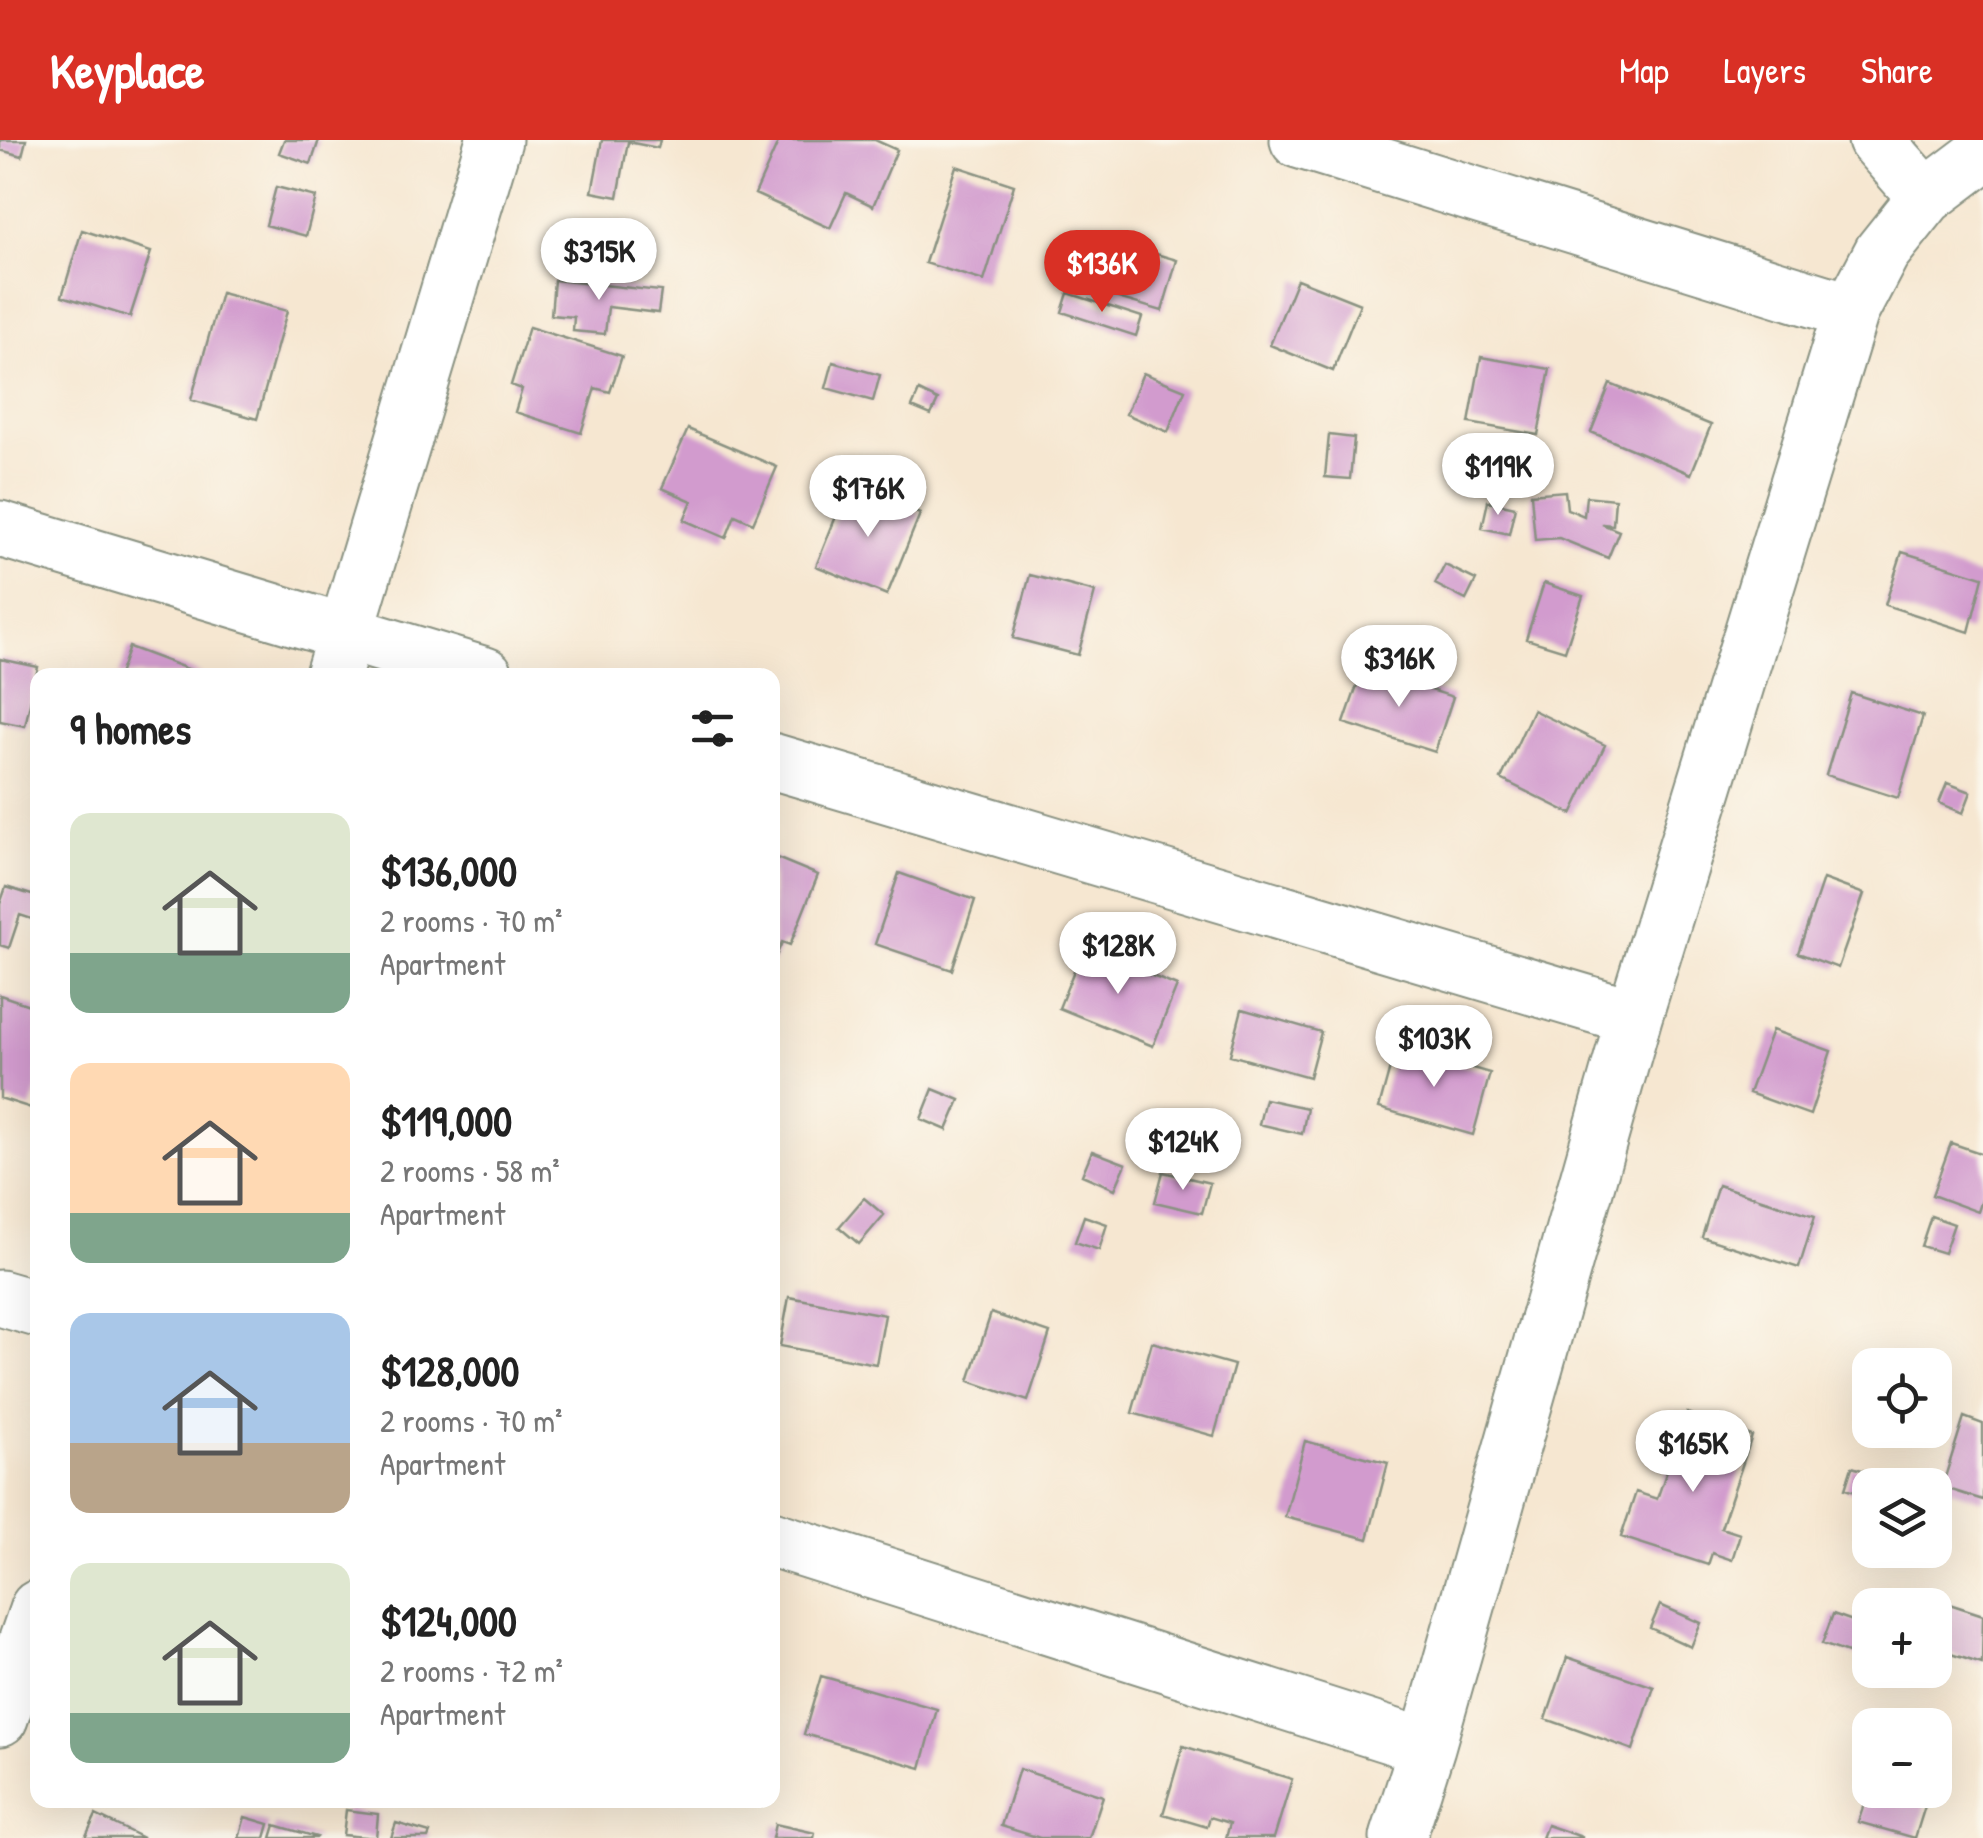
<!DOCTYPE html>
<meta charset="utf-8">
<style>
body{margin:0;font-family:"Patrick Hand",sans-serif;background:#f6f6f6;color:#222;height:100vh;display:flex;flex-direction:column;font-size:38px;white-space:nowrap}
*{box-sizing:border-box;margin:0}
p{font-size:32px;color:#767676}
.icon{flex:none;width:55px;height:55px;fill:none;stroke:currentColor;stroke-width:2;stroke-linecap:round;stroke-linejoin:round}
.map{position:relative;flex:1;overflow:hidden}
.panel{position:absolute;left:30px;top:528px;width:750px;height:1140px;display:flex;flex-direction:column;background:#fff;border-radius:20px;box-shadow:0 10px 40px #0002}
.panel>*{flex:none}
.fabs{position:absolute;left:1852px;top:1208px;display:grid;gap:20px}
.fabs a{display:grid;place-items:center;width:100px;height:100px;border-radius:20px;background:#fff;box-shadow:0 10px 40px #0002;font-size:50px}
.price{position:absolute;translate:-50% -85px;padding:0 22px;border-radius:35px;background:#fff;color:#222;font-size:32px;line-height:65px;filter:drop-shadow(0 2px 5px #0008)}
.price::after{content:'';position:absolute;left:50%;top:60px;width:30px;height:22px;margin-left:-15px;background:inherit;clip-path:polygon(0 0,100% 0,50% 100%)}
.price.on{background:#d93025;color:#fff}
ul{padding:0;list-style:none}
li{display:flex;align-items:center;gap:30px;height:250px;padding:0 40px}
li span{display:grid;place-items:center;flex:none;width:280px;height:200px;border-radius:20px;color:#555}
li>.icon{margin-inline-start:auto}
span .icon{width:120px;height:120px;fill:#fffc;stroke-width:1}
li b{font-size:42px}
h2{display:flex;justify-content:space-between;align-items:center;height:120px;padding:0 40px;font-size:42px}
header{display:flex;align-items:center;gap:60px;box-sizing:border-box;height:140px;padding:0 50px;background:#d93025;color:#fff}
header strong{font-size:48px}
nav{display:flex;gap:55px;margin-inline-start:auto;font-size:35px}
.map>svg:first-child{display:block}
.building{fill:#d29bce}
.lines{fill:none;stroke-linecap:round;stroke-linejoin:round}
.minor-casing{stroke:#8a9282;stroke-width:59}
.minor{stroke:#fff;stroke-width:55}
</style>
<header>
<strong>Keyplace</strong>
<nav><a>Map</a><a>Layers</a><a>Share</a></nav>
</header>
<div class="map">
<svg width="1983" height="1698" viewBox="0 0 1983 1698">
<rect width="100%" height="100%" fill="#fbf7ec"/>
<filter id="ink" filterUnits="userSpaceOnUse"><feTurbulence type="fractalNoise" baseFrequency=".01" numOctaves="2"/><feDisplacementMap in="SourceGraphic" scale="20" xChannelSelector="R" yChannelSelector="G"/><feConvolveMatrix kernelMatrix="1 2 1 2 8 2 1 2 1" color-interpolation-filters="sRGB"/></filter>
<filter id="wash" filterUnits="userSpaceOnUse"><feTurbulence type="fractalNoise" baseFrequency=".0048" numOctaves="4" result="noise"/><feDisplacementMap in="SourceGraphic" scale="40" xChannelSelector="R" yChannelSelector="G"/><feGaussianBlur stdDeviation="2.25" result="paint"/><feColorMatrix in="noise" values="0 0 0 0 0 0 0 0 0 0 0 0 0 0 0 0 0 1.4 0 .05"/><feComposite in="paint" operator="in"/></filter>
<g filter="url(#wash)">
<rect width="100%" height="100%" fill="#f6e7d1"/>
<g id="blocks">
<path class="building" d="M0,0H26L22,16L0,10Z
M284,0H319L311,24L279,13Z
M602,0H660L658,8L628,2L618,57L592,52Z
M779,0H875L897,10L873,66L846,53L830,88L755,54Z
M956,26L1014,45L984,141L925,123Z
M276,47L316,57L306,96L266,85Z
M82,90L151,112L130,177L62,156Z
M1092,95L1177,120L1162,171L1077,146Z
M1297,139L1360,164L1333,231L1270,205Z
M554,140L661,151L658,173L608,167L605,194L573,191L574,177L551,175Z
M221,153L287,171L257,279L191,260Z
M1068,153L1142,177L1136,196L1062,172Z
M529,187L622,216L610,252L595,248L581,293L515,272L522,249L511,245Z
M1481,217L1550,229L1538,295L1469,283Z
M833,222L880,235L873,261L826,248Z
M1143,233L1185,250L1168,292L1126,274Z
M1610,244L1711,285L1691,334L1591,292Z
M919,251L938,260L931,275L912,267Z
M688,289L777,327L753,383L735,375L726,398L684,380L692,361L662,348Z
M1329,295L1354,298L1350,339L1325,337Z
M849,344L920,374L887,455L816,426Z
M1565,351L1567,369L1584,376L1586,356L1615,359L1613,385L1602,384L1619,391L1608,418L1559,398L1535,400L1531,354Z
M1488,361L1515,367L1509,394L1482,388Z
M1902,412L1983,437L1969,492L1885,465Z
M1445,425L1476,440L1466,460L1435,444Z
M1030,435L1095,452L1078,515L1013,498Z
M1544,443L1583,456L1565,511L1526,499Z
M129,507L204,535H119Z
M0,519L38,527L25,586L0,581Z
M1363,528L1453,557L1435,612L1344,583Z
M1851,553L1923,576L1898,658L1826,635Z
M1533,570L1605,605L1572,674L1501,639Z
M1947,643L1971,652L1963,673L1939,663Z
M772,716L818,735L790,805L782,802L773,824Z
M899,733L975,760L952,830L875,804Z
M1823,739L1864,754L1838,828L1798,813Z
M6,747L38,757V781L20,775L9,808L0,805V764Z
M1083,808L1177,846L1153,906L1059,868Z
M0,855L38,868V948L31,968L0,958Z
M1242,869L1321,892L1309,937L1230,915Z
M1772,890L1831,911L1810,975L1749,953Z
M1396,906L1490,933L1473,995L1379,968Z
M933,949L960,960L947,990L921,979Z
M1265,959L1307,968L1302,994L1259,984Z
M1951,1003L1983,1014V1057L1978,1072L1932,1055Z
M1092,1011L1126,1024L1115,1049L1082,1035Z
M1163,1032L1210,1043L1202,1073L1155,1062Z
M1718,1045L1815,1076L1799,1128L1702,1097Z
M864,1058L884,1075L859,1104L839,1087Z
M1084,1076L1107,1084L1099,1110L1075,1102Z
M1931,1076L1954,1084L1944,1113L1921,1106Z
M789,1157L885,1175L876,1224L780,1206Z
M991,1173L1050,1193L1028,1261L969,1241Z
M1152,1202L1234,1225L1214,1296L1132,1273Z
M1687,1273L1752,1296L1721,1388L1740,1394L1732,1420L1712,1413L1708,1425L1621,1397L1636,1352L1657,1359Z
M1964,1277L1983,1284V1360L1942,1347Z
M1305,1301L1388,1323L1368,1399L1285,1377Z
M1852,1327L1882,1336L1879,1345H1870V1357L1845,1349Z
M1922,1455L1983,1475L1982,1524L1935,1509V1465H1919Z
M1660,1465L1701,1483L1691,1507L1650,1488Z
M1833,1474L1870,1487L1862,1518L1822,1504Z
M1567,1517L1654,1547L1633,1610L1546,1579Z
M821,1536L937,1569L921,1628L804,1594Z
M1183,1606L1292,1639L1274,1698H1226L1230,1683L1210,1677L1207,1687L1163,1674Z
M1019,1629L1103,1656L1089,1698H1040L1001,1686Z
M1869,1650H1930L1915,1698L1858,1682Z
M346,1670L378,1674L376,1698L343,1695Z
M96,1675L143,1698H85Z
M245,1677L269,1684L265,1698H239Z
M396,1683L430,1693L428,1698H391Z
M775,1684L815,1693L814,1698H772Z
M275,1685L317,1697L316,1698H271Z
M1547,1685L1582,1697V1698H1542Z"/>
</g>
</g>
<g filter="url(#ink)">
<use href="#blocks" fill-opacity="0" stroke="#8a9282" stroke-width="2.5"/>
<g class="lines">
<defs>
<path id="minor" d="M1298,0L1851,171
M1876,0L1926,57
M0,389L485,535
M333,535L494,0
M772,621L1634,877
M0,1158L38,1169
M772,1399L1427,1607
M0,1578L38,1468
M1398,1698L1427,1607L1634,877L1851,171L1882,112L1926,57L1983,14"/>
</defs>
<use href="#minor" class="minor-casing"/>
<use href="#minor" class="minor"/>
</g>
</g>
</svg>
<div class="fabs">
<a><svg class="icon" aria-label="locate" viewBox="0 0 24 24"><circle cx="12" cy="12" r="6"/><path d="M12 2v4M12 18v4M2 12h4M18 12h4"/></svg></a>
<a><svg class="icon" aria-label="layers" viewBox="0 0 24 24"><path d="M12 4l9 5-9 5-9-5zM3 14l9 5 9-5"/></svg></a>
<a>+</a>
<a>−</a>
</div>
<b class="price" style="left:599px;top:163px">$315K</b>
<b class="price on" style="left:1102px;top:175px">$136K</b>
<b class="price" style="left:1498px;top:378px">$119K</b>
<b class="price" style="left:868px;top:400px">$176K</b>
<b class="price" style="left:1399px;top:570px">$316K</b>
<b class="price" style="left:1118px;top:857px">$128K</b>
<b class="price" style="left:1434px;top:950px">$103K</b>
<b class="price" style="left:1183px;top:1053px">$124K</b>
<b class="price" style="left:1693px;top:1355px">$165K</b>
<section class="panel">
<h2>9 homes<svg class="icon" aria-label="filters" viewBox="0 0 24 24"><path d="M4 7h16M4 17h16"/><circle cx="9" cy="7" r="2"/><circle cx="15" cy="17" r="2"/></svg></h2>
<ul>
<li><span style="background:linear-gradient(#dfe7d0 70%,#7fa58c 0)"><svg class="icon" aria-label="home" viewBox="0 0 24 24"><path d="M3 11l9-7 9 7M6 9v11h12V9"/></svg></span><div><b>$136,000</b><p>2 rooms · 70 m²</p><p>Apartment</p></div></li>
<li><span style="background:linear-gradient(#ffd9b3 75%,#7fa58c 0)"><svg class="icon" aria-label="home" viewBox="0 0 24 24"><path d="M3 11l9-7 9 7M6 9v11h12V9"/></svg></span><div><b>$119,000</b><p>2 rooms · 58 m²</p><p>Apartment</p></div></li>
<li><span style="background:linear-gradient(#a9c7e8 65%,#b9a48a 0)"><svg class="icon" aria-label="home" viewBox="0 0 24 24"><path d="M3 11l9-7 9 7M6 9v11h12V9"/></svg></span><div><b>$128,000</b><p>2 rooms · 70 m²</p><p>Apartment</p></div></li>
<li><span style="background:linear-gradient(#dfe7d0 75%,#7fa58c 0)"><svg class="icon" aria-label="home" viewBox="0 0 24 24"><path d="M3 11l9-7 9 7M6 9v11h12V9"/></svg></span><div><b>$124,000</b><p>2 rooms · 72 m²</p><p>Apartment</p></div></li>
</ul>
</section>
</div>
